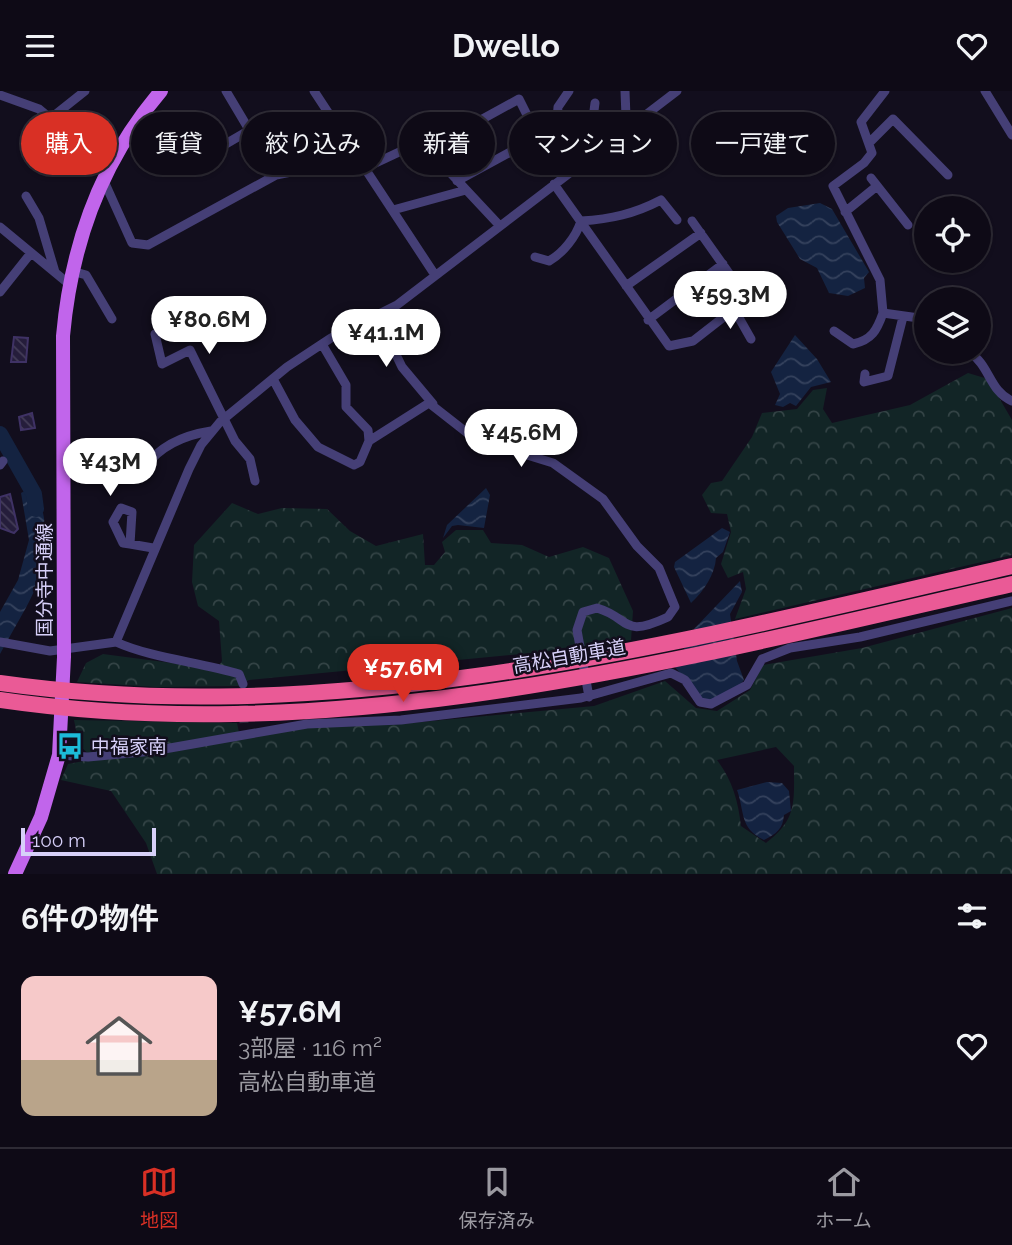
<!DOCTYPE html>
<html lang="ja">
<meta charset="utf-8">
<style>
body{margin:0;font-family:Raleway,"Noto Sans JP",sans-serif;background:#1c1823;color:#f1f3f6;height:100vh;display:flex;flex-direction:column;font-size:26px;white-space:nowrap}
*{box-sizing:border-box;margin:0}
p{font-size:23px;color:#9b9aa1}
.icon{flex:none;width:38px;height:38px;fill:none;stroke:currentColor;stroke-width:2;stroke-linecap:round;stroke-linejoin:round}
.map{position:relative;height:783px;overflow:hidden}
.panel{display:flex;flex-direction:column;background:#0e0a16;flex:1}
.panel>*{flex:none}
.guide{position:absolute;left:21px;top:21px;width:971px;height:63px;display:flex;gap:14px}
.buttons{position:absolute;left:914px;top:105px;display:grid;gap:14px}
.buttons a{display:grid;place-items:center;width:77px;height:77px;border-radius:50%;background:#0e0a16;box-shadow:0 2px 5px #0004,0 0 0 2px #2e2b35;font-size:35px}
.scale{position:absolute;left:21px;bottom:18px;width:135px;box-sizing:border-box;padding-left:7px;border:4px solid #d7d0f9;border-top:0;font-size:19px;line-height:24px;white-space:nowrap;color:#d7d0f9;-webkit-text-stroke:5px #120e1d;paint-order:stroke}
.price{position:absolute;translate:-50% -60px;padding:0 16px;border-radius:24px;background:#fff;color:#222;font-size:23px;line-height:46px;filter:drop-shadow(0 2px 4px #0008)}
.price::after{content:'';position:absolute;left:50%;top:42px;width:21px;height:16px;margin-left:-10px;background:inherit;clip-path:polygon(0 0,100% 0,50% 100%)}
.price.active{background:#d93025;color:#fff}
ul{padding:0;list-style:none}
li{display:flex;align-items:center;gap:21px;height:175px;padding:0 21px}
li+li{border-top:2px solid #2e2b35}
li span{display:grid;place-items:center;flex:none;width:196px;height:140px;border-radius:14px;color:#555}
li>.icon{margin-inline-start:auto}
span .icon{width:84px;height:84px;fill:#fffc;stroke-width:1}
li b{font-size:30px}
h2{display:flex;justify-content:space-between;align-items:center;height:84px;padding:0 21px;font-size:30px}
.pill{padding:0 24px;border-radius:32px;background:#0e0a16;box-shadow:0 2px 5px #0004,0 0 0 2px #2e2b35;font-size:24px;line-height:63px}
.pill.active{background:#d93025;color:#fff}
header{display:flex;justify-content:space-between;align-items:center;height:91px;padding:0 21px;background:#0e0a16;font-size:32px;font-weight:700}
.tabs{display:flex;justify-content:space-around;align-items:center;height:98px;border-top:2px solid #2e2b35;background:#0e0a16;font-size:19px;color:#9b9aa1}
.tabs a{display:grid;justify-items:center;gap:4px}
.tabs .active{color:#d93025}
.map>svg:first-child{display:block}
.forest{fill:url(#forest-crowns);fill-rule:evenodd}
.water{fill:url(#water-waves)}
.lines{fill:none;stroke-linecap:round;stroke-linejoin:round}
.river{stroke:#142341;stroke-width:16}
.building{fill:url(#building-back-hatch);stroke:#3f3265;stroke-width:2}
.street-tunnel{stroke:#302b3e;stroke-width:9;stroke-dasharray:9 4.5;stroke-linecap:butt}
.street{stroke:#453f76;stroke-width:9}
.primary{stroke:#c165eb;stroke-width:14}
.highway{stroke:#ea5a96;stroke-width:16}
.labels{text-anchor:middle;stroke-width:5;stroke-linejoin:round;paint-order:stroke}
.street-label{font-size:19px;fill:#d7d0f9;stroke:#120e1d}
.poi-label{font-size:19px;fill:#d7d0f9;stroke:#120e1d;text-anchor:start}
</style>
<header><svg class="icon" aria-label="menu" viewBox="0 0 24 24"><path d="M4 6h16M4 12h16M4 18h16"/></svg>Dwello<svg class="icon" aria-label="heart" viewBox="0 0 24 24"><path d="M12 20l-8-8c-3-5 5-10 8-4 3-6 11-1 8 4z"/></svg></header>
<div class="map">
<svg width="1012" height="783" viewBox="0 0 1012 783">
<defs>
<pattern id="forest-crowns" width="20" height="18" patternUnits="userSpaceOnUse" patternTransform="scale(1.75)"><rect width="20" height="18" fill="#122526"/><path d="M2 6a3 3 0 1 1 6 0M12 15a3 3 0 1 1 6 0" fill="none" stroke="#344446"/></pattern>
<pattern id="water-waves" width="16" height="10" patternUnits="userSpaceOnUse" patternTransform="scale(1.75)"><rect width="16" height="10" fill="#142341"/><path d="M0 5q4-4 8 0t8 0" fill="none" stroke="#35425d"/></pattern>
<pattern id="building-back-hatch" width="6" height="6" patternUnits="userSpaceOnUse" patternTransform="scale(1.75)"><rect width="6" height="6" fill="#251d3b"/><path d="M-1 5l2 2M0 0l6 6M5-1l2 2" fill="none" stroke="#443d58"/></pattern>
</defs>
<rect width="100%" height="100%" fill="#120e1d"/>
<path class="forest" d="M968,282L988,288L1012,329V464L735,528L746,498L743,481L728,487L721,473L731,441L727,423L711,422L702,404L711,392L722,390L752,346L762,322L797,318L813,299L827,297L823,318L832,332L910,314Z
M232,412L258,423L282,417L327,418L350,440L376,455L423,443L425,474H434L445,461L442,451L456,439H483L491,452L522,454L549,466L583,456L609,467L633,520L631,549L551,560L249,589L238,595L156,596L77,591L86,572L103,563L217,578L222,570L219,530L198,515L192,491L194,454Z
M1012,517V783H157L146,752L111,700L61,689L68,673L94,668L79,654L74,629L237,632L240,646L306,636L400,633L594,615L665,590L696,617L717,620L750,599L763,574L862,557ZM776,656L794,675C794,712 797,728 766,752L741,735C738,709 732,689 717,669Z"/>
<path class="water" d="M820,112L832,118L869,181L864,187L865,197L848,205L829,202L817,177L800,168L777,131L776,125L788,117Z
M795,244L817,268L831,291L811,296L796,315L790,312L783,316L775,314L780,303L771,281Z
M36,394C60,472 37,496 0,563V521L18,489L29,449L21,402Z
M486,397L490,404L484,437L458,434L452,435L443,447L447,434Z
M722,437L730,441L723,461L716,467C715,483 704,500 691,512L674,476L675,471Z
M740,490L742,501L730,523L737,570L744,589C736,599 717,610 703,610L675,576L694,538Z
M767,691L782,692L789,700L791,720L784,724C783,738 776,743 764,749C739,737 745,721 737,699Z"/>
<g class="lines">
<path class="river" d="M0,343L34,403L36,418"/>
</g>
<path class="building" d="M14,246L28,247L26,271H11Z
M32,322L35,337L21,339L19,326Z
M10,403L18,438L14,442L0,437V406Z"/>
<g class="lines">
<path class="street-tunnel" d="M243,601L244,632"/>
<path class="street" d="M226,0L276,84
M314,0L435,184
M569,0L558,16L557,29L584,70
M885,0L861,31L872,62L864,72L833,95L880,189L883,222L926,228
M985,0L1012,44
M0,4L39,18L88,59L113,68
M51,27L85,0
M195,30L212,61L248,40
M616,39L626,26L625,0
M419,44L428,58L500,135
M870,51L893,28L948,84
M428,58L519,8L538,46L457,90
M588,66L595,12
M365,77L412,55
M871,87L908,134
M104,90L132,152L148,154L276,84L316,76L325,71
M554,93L669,255L693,250L734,218L731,212L743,202L692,130
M26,105L39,127L55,181
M393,119L466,99
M845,121L877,95
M0,136L69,193
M535,166L549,170C563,162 576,146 581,130C611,128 634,123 661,109L677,129
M72,180L86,184L112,228
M626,195L701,142
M0,201L31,162
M734,218L751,248
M648,229L723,173
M358,233L367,241L382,235L402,276L433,313
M834,240L853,253C872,249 877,239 883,222
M155,243L162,273L190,259L235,350L250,368L255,390
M322,253L346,294V316L368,339L369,350
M969,261C990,274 989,300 1012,310
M865,283L864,291L888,285L903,226
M273,288L295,329L318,356L354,374L360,371L369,350L429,312L475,348L553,372L603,408L637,455L659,477L675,516L668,526C621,548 631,527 597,517L583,521L577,539L589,606
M0,374L3,370
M145,376C160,355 185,344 211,340
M130,453L123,452L113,431L121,417L132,421L130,453L153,457
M0,551L50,560L116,551L189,378L201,354L220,331L287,276L331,247L397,214L677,0
M116,551C151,567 200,571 239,583L243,593
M59,664L88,666L153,660L307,633L401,629L581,607L671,582L685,589L700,611L711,613L747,594L762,568L790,557L860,546L1012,510"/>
<path class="primary" d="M15,783L41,726L59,664L64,566L63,245C71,155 101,70 161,0"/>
<path class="highway" d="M0,592C340,640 683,551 1012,475
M0,609C340,659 683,568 1012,493"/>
</g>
<defs>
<symbol id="bus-bare" viewBox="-9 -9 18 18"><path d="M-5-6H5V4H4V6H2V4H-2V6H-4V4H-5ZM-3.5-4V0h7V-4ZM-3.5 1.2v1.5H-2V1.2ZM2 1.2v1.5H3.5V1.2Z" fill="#1cbbd9" stroke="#120e1d" stroke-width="2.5" paint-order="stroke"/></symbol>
</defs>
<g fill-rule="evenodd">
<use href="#bus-bare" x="51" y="636" width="38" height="38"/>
</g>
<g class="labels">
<g class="street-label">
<text transform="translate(44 489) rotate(-90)" y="7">国分寺中通線</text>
<text transform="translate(569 565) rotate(-10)" y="7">高松自動車道</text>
</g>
<g class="poi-label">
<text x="91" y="662">中福家南</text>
</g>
</g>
</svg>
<div class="buttons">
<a><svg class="icon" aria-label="locate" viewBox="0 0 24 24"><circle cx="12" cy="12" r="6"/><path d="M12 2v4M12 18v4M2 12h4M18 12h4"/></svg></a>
<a><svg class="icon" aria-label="layers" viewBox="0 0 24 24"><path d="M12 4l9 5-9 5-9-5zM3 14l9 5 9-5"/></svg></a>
</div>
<div class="scale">100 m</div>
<b class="price" style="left:730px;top:240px">¥59.3M</b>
<b class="price" style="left:209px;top:265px">¥80.6M</b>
<b class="price" style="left:386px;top:278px">¥41.1M</b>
<b class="price" style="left:521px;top:378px">¥45.6M</b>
<b class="price" style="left:110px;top:407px">¥43M</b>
<b class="price active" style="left:403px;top:613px">¥57.6M</b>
<div class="guide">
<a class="pill active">購入</a>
<a class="pill">賃貸</a>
<a class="pill">絞り込み</a>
<a class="pill">新着</a>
<a class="pill">マンション</a>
<a class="pill">一戸建て</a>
</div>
</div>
<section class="panel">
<h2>6件の物件<svg class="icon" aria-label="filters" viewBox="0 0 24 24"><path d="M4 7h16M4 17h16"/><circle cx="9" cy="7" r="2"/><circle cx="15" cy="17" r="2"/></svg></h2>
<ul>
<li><span style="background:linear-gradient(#f6c9c9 60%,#b9a48a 0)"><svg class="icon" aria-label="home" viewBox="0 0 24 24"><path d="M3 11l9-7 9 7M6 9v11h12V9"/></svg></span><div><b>¥57.6M</b><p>3部屋 · 116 m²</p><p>高松自動車道</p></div><svg class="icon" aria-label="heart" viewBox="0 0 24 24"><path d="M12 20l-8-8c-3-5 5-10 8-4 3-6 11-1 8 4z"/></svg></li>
</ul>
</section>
<nav class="tabs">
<a class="active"><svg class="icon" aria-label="map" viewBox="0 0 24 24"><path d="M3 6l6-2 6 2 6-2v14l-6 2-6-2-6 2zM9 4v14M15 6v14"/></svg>地図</a>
<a><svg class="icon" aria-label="saved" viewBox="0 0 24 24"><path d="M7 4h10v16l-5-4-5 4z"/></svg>保存済み</a>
<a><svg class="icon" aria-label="home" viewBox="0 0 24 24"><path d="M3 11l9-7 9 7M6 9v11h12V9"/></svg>ホーム</a>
</nav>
